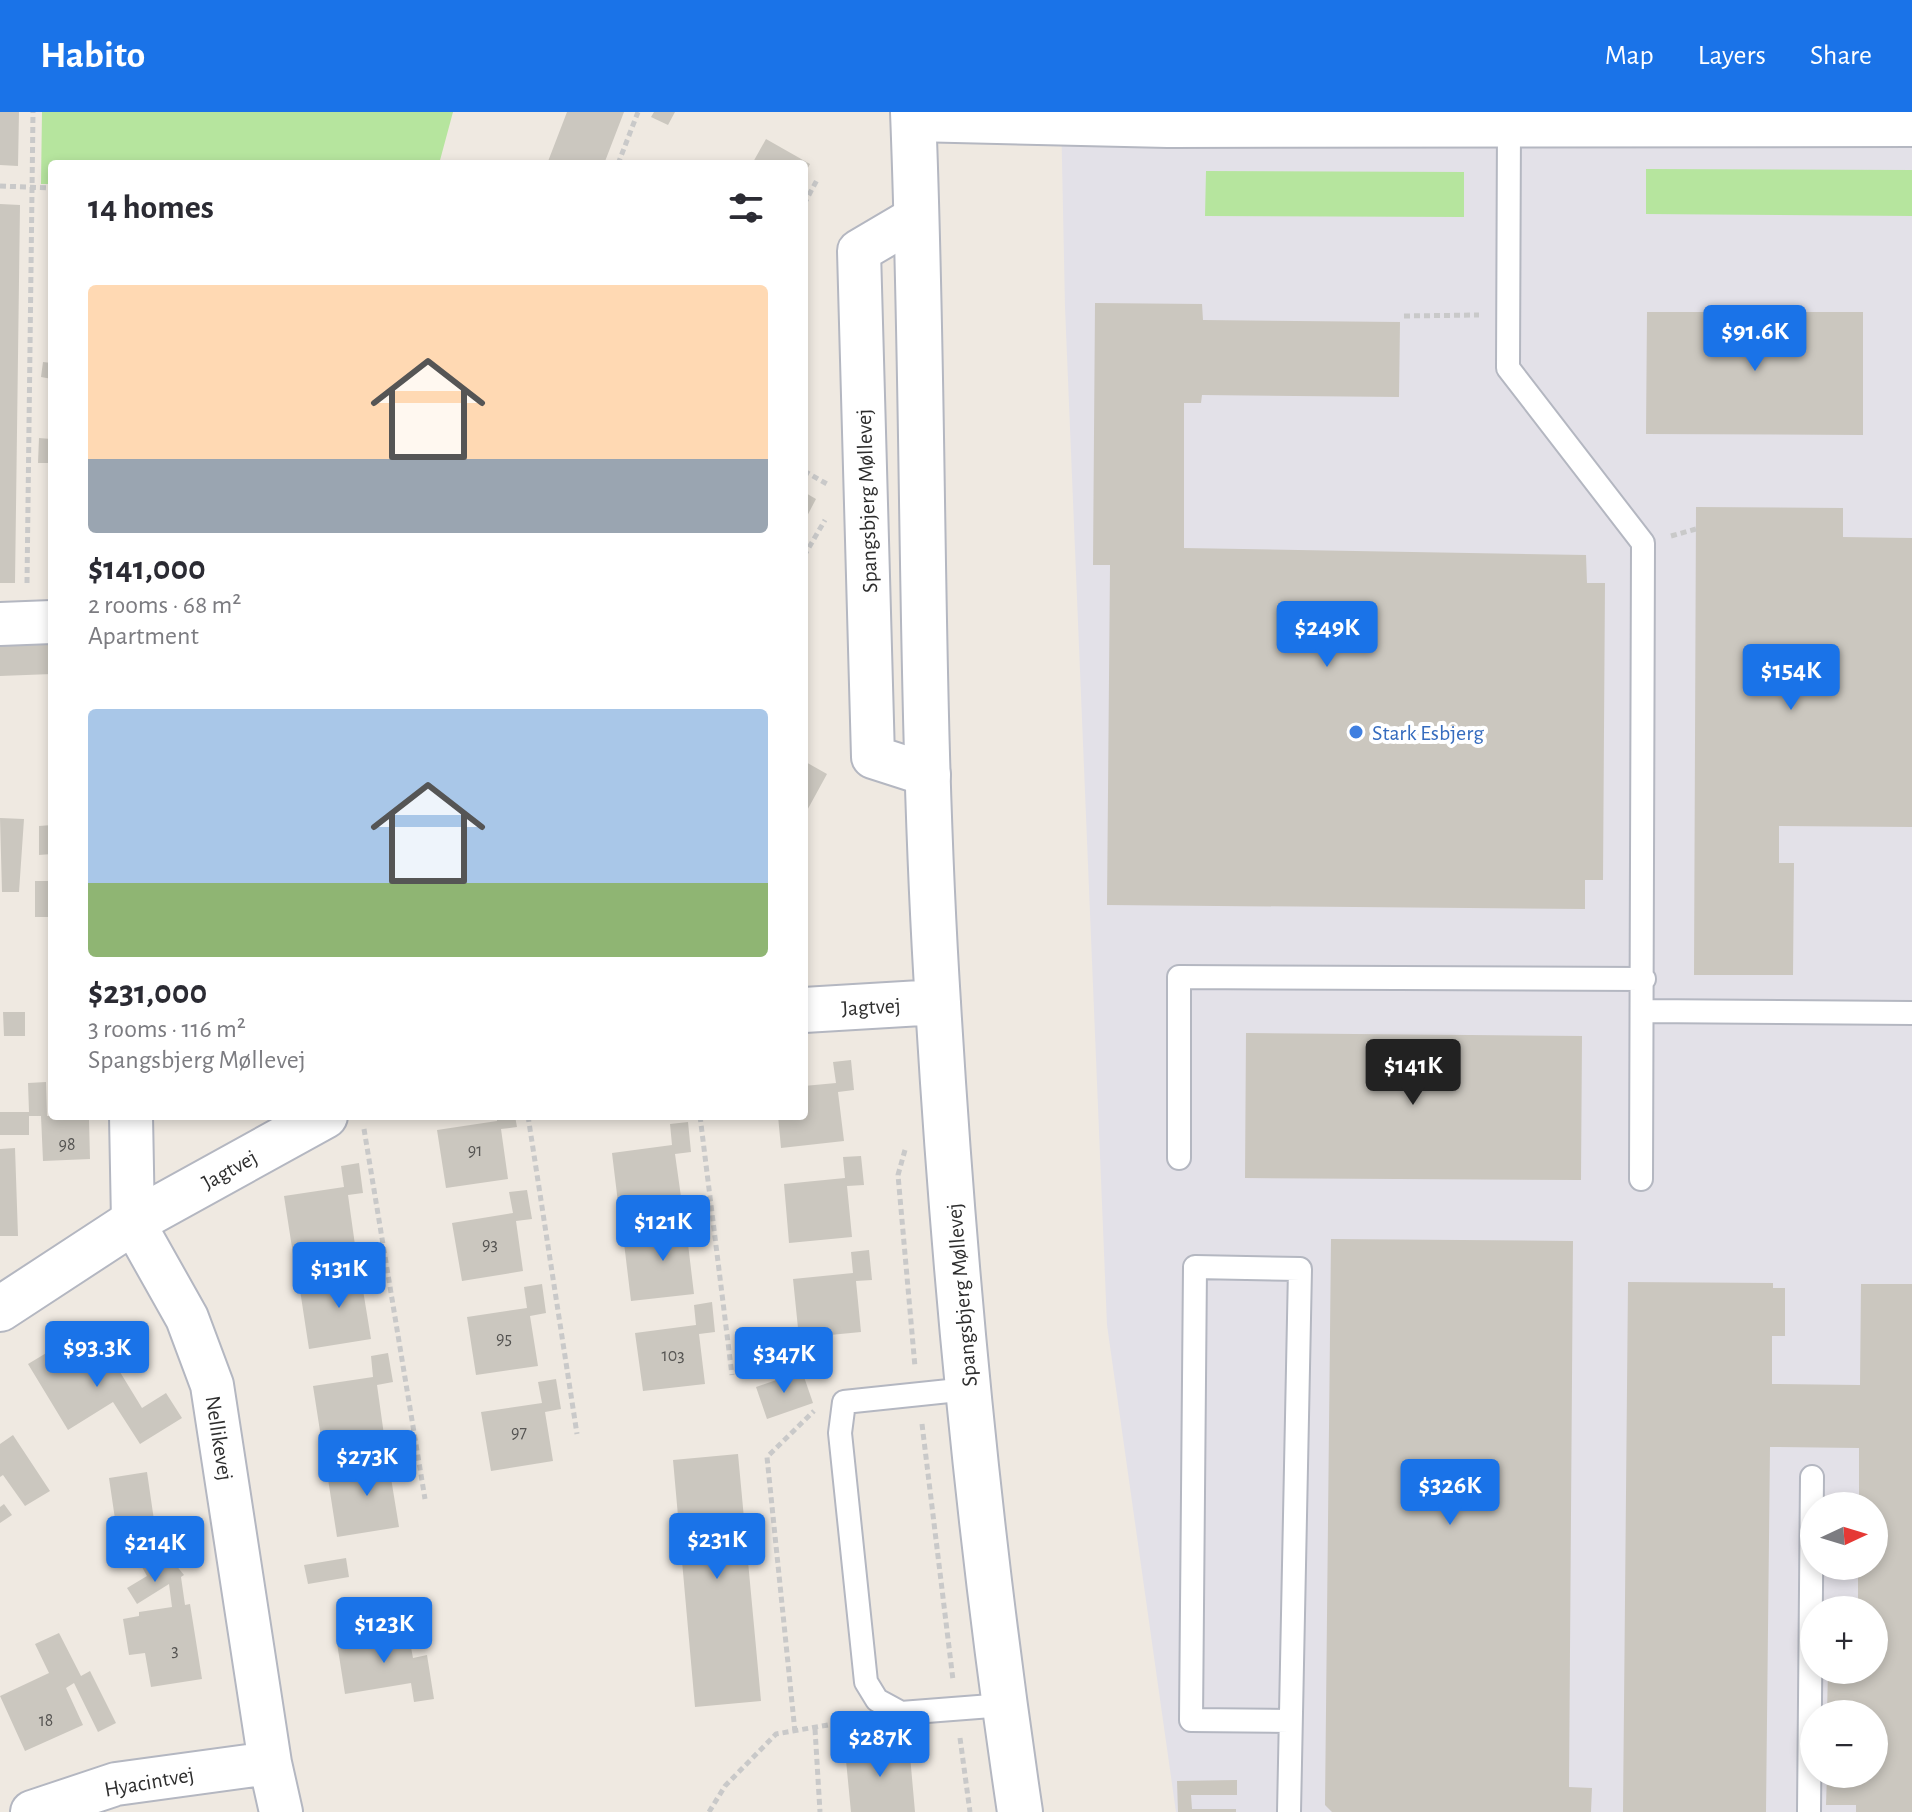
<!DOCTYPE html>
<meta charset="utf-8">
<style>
body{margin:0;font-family:"Alegreya Sans",sans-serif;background:#f7f7f7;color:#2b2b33;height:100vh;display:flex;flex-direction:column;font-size:30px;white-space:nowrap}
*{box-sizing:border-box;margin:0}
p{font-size:26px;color:#7c7c81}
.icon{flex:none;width:44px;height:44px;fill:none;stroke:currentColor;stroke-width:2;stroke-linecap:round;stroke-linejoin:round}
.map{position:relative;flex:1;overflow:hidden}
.panel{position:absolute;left:48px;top:48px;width:760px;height:960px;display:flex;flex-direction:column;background:#fff;border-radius:8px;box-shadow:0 4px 12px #0003}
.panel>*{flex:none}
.needle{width:52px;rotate:86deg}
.buttons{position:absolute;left:1800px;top:1380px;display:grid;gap:16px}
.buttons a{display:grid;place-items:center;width:88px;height:88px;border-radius:50%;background:#fff;box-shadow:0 4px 12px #0003;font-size:40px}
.price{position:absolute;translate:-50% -68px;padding:0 18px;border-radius:8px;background:#1a73e8;color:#fff;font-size:26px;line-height:52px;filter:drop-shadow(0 2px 4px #0008)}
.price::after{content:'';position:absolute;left:50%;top:48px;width:24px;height:18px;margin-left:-12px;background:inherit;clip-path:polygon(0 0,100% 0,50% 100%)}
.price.current{background:#222;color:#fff}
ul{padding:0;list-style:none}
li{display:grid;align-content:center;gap:16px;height:424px;padding:0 40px}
li span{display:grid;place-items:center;height:248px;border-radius:8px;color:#555}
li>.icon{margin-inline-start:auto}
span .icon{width:144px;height:144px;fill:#fffc;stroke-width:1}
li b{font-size:34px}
h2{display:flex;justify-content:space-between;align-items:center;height:96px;padding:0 40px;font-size:34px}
header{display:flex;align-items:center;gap:48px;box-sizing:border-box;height:112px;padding:0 40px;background:#1a73e8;color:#fff}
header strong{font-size:38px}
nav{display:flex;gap:44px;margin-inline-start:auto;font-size:28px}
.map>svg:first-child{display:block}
.industrial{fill:#e3e1e8;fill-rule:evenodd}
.green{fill:#b6e59e}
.building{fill:#cbc7bf}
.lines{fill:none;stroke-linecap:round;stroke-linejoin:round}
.lane-casing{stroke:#b4b7c1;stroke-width:26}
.street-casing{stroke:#b4b7c1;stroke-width:46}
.secondary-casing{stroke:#b4b7c1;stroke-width:48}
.path{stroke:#c9c9c9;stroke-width:5;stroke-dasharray:6 4;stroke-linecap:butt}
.lane{stroke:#fff;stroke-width:22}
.street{stroke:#fff;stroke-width:42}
.secondary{stroke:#fff;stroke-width:44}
.shop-dot{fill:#3f7fe0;stroke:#fff;stroke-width:3}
.labels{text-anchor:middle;stroke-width:8;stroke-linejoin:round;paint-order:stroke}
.number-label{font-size:18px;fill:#555452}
.street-label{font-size:22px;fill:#2e2e2e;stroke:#fff}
.shop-label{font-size:22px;fill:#366cbe;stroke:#fff;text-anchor:start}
</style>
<header>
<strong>Habito</strong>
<nav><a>Map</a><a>Layers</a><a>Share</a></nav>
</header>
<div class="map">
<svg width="1912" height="1700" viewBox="0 0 1912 1700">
<rect width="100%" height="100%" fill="#efe9e1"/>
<path class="industrial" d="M1061,0H1912V1700H1176L1107,1213L1065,195ZM1814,1394H1874V1454H1814ZM1814,1498H1874V1558H1814ZM1814,1602H1874V1662H1814Z"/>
<path class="green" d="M42,0H453L439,52H52V72H41Z
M1646,57L1912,58V104L1646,102Z
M1206,59L1464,60V105L1205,104Z"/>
<path class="building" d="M0,0H19L18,54L0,53Z
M567,0H624L604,52H547Z
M654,0H675L668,13L651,5Z
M766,27L810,52L804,63V52H752Z
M0,92L20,93L15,471H0Z
M1095,191L1202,192L1203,208L1400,210L1399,285L1202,283L1201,291H1184V436L1586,443L1587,471H1605L1603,768H1585V797L1107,793L1110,453H1093Z
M1647,200H1863V323L1646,322Z
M43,250L52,251V267L41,265Z
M39,326L51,327L50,351H38Z
M804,380L816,387L804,410Z
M1696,395L1843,396V425L1912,426V715L1779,714V751H1794L1793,863H1694Z
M52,532V562L0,564V534Z
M804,649L827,662L804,704Z
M0,706L24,707L19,780H2Z
M52,713V742L39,743V714Z
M35,769H52V805H35Z
M3,900H25V924H4Z
M1246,921L1582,924L1581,1068L1245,1066Z
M851,948L854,978L838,980L844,1029L781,1036L778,1004H804V974L836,971L833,950Z
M46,970L47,1004H104V1008H89L90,1047L43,1049L41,1004H29V1023H0V1000H29L28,971Z
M497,1004H515L517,1015L501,1017L508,1067L446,1076L437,1018L497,1009Z
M688,1010L691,1040L675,1042L682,1092L619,1099L612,1041L672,1033L670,1012Z
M15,1036L18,1124H0V1037Z
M861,1044L864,1073L847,1074L852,1125L789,1131L784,1072L845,1066L843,1045Z
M359,1051L363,1081L348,1083L355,1133L293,1142L284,1084L344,1075L341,1054Z
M527,1078L532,1107L516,1109L523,1159L462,1169L452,1111L513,1101L509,1080Z
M700,1100L704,1130L688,1132L694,1182L631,1189L624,1131L685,1124L682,1102Z
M1331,1127L1573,1129L1569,1675L1592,1676L1591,1700H1332L1325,1693Z
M869,1138L872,1168L856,1169L861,1220L799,1226L793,1167L853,1161L851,1140Z
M375,1146L379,1175L363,1178L371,1227L309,1237L300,1178L360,1169L357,1148Z
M1628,1170L1773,1171V1176H1785V1224H1772V1272L1860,1273L1861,1172H1912V1700H1856V1693H1826L1827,1662H1874V1602H1827L1828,1558H1874V1498H1858V1454H1874V1394H1859V1336L1770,1335L1766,1700H1623Z
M542,1172L546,1201L530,1204L538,1254L476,1263L467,1205L527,1196L524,1175Z
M712,1190L715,1220L699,1222L705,1272L643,1279L635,1221L696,1213L694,1193Z
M83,1219L100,1247L109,1242L142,1296L166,1281L182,1306L140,1332L113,1290L68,1318L28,1252Z
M388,1241L393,1270L377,1273L384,1323L322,1332L313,1274L373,1265L371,1244Z
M802,1259L813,1291L767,1307L756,1275Z
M556,1267L561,1297L545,1300L553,1349L491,1359L481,1300L542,1291L538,1270Z
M13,1323L50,1379L25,1394L3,1363L0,1365V1332Z
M403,1334L407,1363L391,1366L399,1415L337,1425L328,1367L388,1357L385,1336Z
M738,1342L761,1589L695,1595L673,1348Z
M147,1360L155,1415L171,1413L173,1423L192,1411L202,1427L171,1447L184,1463L181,1465L185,1493L190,1492L202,1567L151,1575L145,1541L129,1543L123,1507L139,1504V1500L172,1495L169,1472L137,1492L127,1476L147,1464L137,1446L118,1450L110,1408L115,1407L109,1366Z
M4,1392L12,1403L0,1411V1395Z
M346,1446L349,1465L308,1472L304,1453Z
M408,1519L413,1546L427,1543L434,1587L414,1590L411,1571L345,1582L337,1531Z
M59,1521L81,1564L90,1559L116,1611L98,1620L74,1571L66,1576L83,1613L25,1639L0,1584L49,1561L35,1532Z
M909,1632L915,1700H851L845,1638Z
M1237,1668V1683H1191L1192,1697H1236V1700H1178L1177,1669Z"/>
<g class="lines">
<defs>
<path id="lane" d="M1509,13L1508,256L1643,431L1641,1067
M1643,899L1912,901
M1179,1046V865L1644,867
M968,1277L844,1290L840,1321L866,1570L877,1588L901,1601L1004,1593
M1289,1700L1300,1157L1195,1155L1191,1608L1289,1609
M1809,1700L1812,1365"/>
<path id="street" d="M913,8L1168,14L1912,13
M915,106L859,139L873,645L929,663
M0,512L52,510
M131,1004L133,1110L187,1206L212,1273L270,1651L281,1700
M32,1700L116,1672L270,1651"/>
<path id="secondary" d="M913,0C925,297 919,594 938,891C954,1161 980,1432 1020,1700
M804,898L938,890
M0,1197L133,1110L325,1004"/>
</defs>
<use href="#lane" class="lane-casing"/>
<use href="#street" class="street-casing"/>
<use href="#secondary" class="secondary-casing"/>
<path class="path" d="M618,52L638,0
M0,74L52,76
M804,92L817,68
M1404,204L1479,203
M804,359L827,372
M1671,424L1696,417
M804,444L825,408
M27,471L33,0
M528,1004L577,1322
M700,1004L732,1263
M364,1017L425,1387
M905,1038L898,1063L915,1255
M922,1312L953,1568
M815,1617L820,1700
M795,1620L767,1345L814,1299
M960,1626L970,1700
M709,1700L725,1674L776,1622L856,1608"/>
<use href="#lane" class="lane"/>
<use href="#street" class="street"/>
<use href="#secondary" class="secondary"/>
</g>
<circle class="shop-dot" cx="1356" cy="620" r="8"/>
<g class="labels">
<g class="number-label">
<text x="67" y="1038">98</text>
<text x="475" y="1044">91</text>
<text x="490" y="1138">93</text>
<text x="504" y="1232">95</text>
<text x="673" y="1249">103</text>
<text x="519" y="1326">97</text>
<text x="175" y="1544">3</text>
<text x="46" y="1614">18</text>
</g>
<g class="street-label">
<text transform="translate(866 389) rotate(-92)" y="8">Spangsbjerg Møllevej</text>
<text transform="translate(871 894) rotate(-3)" y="8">Jagtvej</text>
<text transform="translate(229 1057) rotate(-29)" y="8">Jagtvej</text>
<text transform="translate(961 1183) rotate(-95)" y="8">Spangsbjerg Møllevej</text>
<text transform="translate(220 1326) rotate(81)" y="8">Nellikevej</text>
<text transform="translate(149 1669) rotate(-10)" y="8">Hyacintvej</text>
</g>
<g class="shop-label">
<text x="1372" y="628">Stark Esbjerg</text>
</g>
</g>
</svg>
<div class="buttons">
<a><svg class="needle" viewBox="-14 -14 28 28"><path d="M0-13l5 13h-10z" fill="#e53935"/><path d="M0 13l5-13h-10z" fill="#7c7c81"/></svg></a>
<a>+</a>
<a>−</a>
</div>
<b class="price" style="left:1755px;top:261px">$91.6K</b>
<b class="price" style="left:1327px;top:557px">$249K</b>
<b class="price" style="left:1791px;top:600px">$154K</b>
<b class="price current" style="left:1413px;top:995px">$141K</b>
<b class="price" style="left:663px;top:1151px">$121K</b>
<b class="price" style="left:339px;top:1198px">$131K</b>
<b class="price" style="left:97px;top:1277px">$93.3K</b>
<b class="price" style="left:784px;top:1283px">$347K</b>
<b class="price" style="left:367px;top:1386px">$273K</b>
<b class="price" style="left:1450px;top:1415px">$326K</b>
<b class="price" style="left:717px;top:1469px">$231K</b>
<b class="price" style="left:155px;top:1472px">$214K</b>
<b class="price" style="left:384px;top:1553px">$123K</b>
<b class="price" style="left:880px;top:1667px">$287K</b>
<section class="panel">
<h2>14 homes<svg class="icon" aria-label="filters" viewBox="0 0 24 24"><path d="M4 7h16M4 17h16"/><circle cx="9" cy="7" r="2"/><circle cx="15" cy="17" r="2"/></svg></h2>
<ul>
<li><span style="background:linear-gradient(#ffd9b3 70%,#9aa5b1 0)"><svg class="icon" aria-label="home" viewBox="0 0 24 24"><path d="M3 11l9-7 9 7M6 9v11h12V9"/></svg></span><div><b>$141,000</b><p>2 rooms · 68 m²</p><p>Apartment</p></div></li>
<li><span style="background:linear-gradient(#a9c7e8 70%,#8fb573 0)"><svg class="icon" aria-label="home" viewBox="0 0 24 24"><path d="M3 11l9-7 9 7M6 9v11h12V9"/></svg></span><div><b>$231,000</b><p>3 rooms · 116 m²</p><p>Spangsbjerg Møllevej</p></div></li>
</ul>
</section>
</div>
